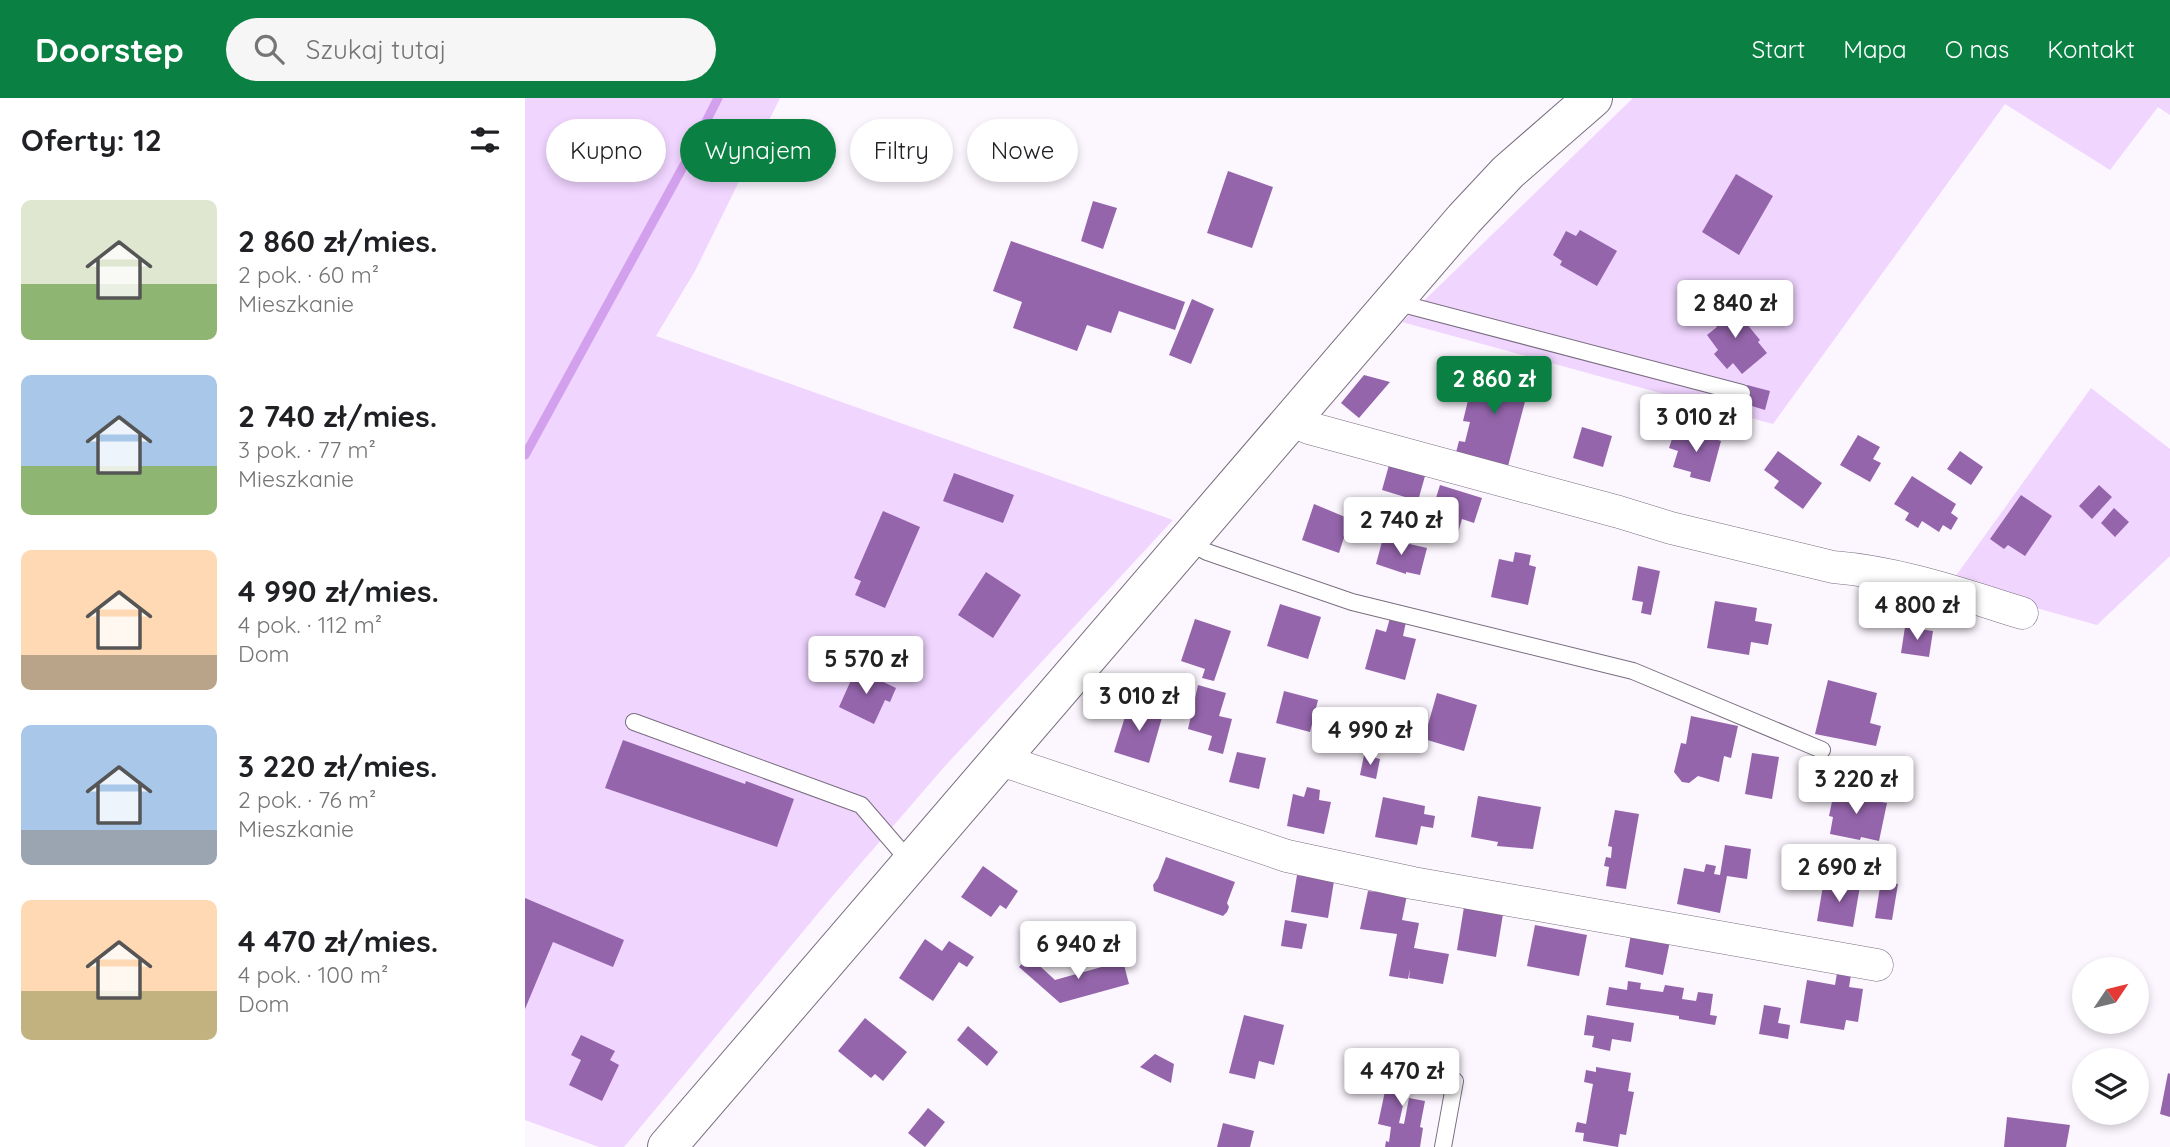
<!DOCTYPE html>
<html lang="pl">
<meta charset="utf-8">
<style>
body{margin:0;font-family:Quicksand,sans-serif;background:#f6f6f6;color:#202124;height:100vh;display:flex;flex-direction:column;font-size:26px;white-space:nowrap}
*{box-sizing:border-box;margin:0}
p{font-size:23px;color:#757577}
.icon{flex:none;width:38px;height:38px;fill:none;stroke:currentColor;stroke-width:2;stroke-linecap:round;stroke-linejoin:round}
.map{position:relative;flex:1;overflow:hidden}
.sheet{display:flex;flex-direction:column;background:#fff;width:525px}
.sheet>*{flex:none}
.guide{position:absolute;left:21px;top:21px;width:665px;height:63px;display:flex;gap:14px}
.needle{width:46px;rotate:55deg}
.buttons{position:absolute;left:1547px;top:859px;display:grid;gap:14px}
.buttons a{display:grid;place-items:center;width:77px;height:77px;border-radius:50%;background:#fff;box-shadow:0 4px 10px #0003;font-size:35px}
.price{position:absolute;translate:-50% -60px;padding:0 16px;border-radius:7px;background:#fff;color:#222;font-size:23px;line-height:46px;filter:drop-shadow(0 2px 4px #0008)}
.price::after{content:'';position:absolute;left:50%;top:42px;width:21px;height:16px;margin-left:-10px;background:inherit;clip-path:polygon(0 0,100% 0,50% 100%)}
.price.on{background:#0b8043;color:#fff}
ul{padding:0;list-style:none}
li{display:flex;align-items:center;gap:21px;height:175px;padding:0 21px}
li span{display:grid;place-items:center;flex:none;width:196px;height:140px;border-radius:10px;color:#555}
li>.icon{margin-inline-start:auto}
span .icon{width:84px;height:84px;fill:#fffc;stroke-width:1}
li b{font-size:30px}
h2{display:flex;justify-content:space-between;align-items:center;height:84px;padding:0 21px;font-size:30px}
.tag{padding:0 24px;border-radius:32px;background:#fff;box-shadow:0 4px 10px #0003;font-size:24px;line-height:63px}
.tag.on{background:#0b8043;color:#fff}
header{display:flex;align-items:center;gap:42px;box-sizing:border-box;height:98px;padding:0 35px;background:#0b8043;color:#fff}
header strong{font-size:33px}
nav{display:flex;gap:38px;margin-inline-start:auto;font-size:24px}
.search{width:490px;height:63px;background:#f6f6f6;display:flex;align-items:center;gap:18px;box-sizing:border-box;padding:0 24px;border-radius:38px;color:#757577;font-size:26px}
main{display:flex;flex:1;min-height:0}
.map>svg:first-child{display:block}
.green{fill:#f0d5ff}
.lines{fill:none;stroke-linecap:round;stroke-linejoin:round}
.stream{stroke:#d2a0ec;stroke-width:9}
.building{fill:#9565ac}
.service-casing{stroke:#796d7f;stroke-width:18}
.minor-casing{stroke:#796d7f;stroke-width:33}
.tertiary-casing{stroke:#796d7f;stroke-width:40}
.service{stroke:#fff;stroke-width:16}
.minor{stroke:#fff;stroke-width:32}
.tertiary{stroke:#fff;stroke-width:38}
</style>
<header>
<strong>Doorstep</strong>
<div class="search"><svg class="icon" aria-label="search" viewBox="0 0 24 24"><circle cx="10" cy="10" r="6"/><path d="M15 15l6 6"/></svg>Szukaj tutaj</div>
<nav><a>Start</a><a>Mapa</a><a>O nas</a><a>Kontakt</a></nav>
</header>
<main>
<section class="sheet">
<h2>Oferty: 12<svg class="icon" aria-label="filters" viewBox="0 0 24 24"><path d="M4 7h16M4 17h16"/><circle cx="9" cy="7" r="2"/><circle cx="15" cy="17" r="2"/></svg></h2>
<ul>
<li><span style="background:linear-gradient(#dfe7d0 60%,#8fb573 0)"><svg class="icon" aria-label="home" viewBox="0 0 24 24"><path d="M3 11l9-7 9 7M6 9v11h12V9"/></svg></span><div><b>2 860 zł/mies.</b><p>2 pok. · 60 m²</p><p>Mieszkanie</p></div></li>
<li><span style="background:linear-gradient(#a9c7e8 65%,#8fb573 0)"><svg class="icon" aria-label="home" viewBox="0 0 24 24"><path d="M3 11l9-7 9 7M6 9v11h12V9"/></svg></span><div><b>2 740 zł/mies.</b><p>3 pok. · 77 m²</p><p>Mieszkanie</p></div></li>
<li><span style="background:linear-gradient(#ffd9b3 75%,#b9a48a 0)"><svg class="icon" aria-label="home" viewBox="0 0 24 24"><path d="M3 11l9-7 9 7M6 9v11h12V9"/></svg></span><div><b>4 990 zł/mies.</b><p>4 pok. · 112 m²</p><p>Dom</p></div></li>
<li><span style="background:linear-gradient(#a9c7e8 75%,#9aa5b1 0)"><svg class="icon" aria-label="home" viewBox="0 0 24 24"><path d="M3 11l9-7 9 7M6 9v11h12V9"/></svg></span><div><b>3 220 zł/mies.</b><p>2 pok. · 76 m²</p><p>Mieszkanie</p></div></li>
<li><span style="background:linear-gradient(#ffd9b3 65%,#c2b280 0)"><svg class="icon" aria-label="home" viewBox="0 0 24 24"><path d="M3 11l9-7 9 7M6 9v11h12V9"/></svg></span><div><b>4 470 zł/mies.</b><p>4 pok. · 100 m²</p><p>Dom</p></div></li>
</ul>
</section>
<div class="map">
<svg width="1645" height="1049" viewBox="0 0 1645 1049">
<rect width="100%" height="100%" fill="#fcf6fe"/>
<path class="green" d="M0,0H255L170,173L131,238L648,422L420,668L305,801L99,1049H74L0,1022Z
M1108,0H1645V17L1633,9L1585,72L1480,6L1248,326L877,224Z
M1566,290L1645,351V458L1572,527L1425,486Z"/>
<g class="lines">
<path class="stream" d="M0,357L159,67L193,0"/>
</g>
<path class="building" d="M703,73L748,89L727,150L682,135Z
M1211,76L1248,98L1214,157L1177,134Z
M568,103L592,110L578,151L556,143Z
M1055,132L1092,153L1072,188L1035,167L1037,163L1028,157L1041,133L1051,138Z
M486,143L660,204L650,232L594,213L586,235L562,227L552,253L488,230L497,204L468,193Z
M667,201L689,211L666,266L644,257Z
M1203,203L1235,242L1233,244L1242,255L1217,276L1208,265L1202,271L1189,256L1193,252L1182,237L1192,229L1183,219Z
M960,264L1007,277L982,372L930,358L934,343L940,344L945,324L938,323L946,290L953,291Z
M839,277L865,284L834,320L816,305Z
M1222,287L1245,293L1240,312L1217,305Z
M1141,302L1155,313L1142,330L1127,319Z
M1057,329L1087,338L1078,369L1048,360Z
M1159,330L1196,343L1185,384L1165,379L1166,374L1148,369L1153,353L1144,350L1148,338L1157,340Z
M1333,337L1355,349L1348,361L1356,365L1345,384L1315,367Z
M1253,353L1297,385L1278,411L1249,390L1254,383L1239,372Z
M1435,353L1458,369L1446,387L1422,371Z
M864,367L900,378L893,403L857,392Z
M429,375L489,397L478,425L418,403Z
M1387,378L1431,406L1426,415L1433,420L1426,432L1418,427L1414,434L1397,423L1393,430L1380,422L1384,415L1369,406Z
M915,387L957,400L949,425L937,421L933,435L917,430L915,436L905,433L907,427L903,426Z
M1574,387L1587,399L1567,421L1554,408Z
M1496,397L1527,418L1500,458L1483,447L1479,451L1465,441Z
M789,406L825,421L814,455L777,442Z
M1589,410L1604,424L1590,439L1576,425Z
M358,413L395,429L360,510L330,497L336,483L329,480Z
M858,440L902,450L895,477L881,474V476L851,466Z
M990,454L1006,457L1004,467L1011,469L1003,507L966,499L974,461L988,464Z
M1113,468L1135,473L1126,517L1116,515L1118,504L1107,502Z
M461,474L496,497L468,540L433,517Z
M1190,503L1232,510L1230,523L1247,526L1243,547L1226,544L1224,557L1182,550Z
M755,506L796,519L783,561L742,548Z
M865,520L881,524L878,538L891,541L880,582L840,571L851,531L861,534Z
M670,521L706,533L689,583L677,580L680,571L656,563Z
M1380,529L1408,533L1404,559L1376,555Z
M331,571L371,590L365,604L360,602L349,626L314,609Z
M1303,582L1352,595L1345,625L1356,628L1351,648L1290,636Z
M673,587L701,595L694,618L707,621L698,656L683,652L687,638L663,631Z
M759,593L793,602L785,634L751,625Z
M912,595L952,607L939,653L899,641Z
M604,606L638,616L624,665L589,654Z
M1166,618L1213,628L1206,660L1199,658L1194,684L1173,678L1164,685L1157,684L1149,674L1156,645L1161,646Z
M98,642L220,686L221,683L269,701L252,749L80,690Z
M712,654L741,660L734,691L704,684Z
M1227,655L1254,659L1247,701L1220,696Z
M839,657L855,661L851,681L835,677Z
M782,689L795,692L794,702L806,704L799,736L762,728L768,696L779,699Z
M1310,689L1329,693L1328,699L1362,705L1354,743L1336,739L1335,742L1305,736L1308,719L1304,718Z
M953,698L1016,709L1008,751L972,748L973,744L946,739Z
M858,699L900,708L899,716L910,718L908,730L896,728L892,747L850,739Z
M1090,712L1114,716L1101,791L1081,788L1084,769L1079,768L1081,759L1086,760L1087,749L1083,748Z
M1200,747L1226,751L1222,781L1202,778L1195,815L1152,806L1159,770L1179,774L1181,766L1191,768L1189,776L1195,777Z
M641,759L710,784L702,805L704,809L702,814L698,818L629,793L628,787L633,780Z
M458,768L493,793L481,811L475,807L466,819L436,799Z
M772,777L809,783L803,820L766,814Z
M1299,782L1335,788L1328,829L1292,823Z
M1356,783L1373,786L1367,822L1350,820Z
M843,793L882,797L877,822L894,825L889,850L924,856L918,886L884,880L885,871L883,881L864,878L872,836L835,831Z
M0,800L99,842L88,869L28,844L0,911Z
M939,809L978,816L971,859L932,852Z
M760,822L782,826L777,851L756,848Z
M1010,827L1062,837L1054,878L1002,868Z
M1106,836L1145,843L1138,877L1100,869Z
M400,841L417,853L424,843L449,859L442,869L434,864L408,903L374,880Z
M504,858L530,882L598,863L604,886L535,905L494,869Z
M1312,875L1326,877L1324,889L1338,891L1333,924L1321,922L1319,932L1275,925L1282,882L1310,887Z
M1103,883L1116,885L1115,891L1138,894L1140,887L1159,890L1157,901L1171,903L1173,894L1188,896L1185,917L1192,918L1190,927L1154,921V918L1081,907L1084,889L1102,892Z
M1239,907L1256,910L1253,925L1265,927L1263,941L1234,936Z
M719,917L759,927L749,967L734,963L730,981L704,975Z
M1062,917L1109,925L1106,944L1087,941L1085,953L1067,949L1069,938L1059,937Z
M340,920L382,954L358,983L350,976L346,980L313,953Z
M443,928L473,954L462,968L432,942Z
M56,937L90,953L85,962L94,967L77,1003L44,987L56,962L46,957Z
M875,952L890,955L874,1025L879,1026L884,1000L900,1003L895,1029L898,1030L895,1049H860L861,1043L864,1044L866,1029L853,1026L860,993L866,994Z
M630,956L649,966L646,985L615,969Z
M1071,969L1106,975L1103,993L1109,994L1101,1037L1095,1036L1093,1049L1058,1043L1059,1035L1050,1034L1052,1024L1061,1026L1068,986L1059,984L1061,972L1071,974Z
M1643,975L1645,976V1019L1635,1016Z
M403,1010L420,1024L400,1049L383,1035Z
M1482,1019L1545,1027L1541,1049H1479Z
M698,1025L729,1033L725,1049H692Z"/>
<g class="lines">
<defs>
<path id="service" d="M870,204L1217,295
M663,444L682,454L827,504L1108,573L1297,652
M109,624L336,707L386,765
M918,1049L930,983"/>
<path id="minor" d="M765,321L784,330L1094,414L1146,430L1308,469C1373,474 1436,496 1497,515
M476,662L762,758L888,785L1352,867"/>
<path id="tertiary" d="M142,1049L939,121L983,74L1068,0"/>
</defs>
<use href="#service" class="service-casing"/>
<use href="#minor" class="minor-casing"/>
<use href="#tertiary" class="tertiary-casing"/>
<use href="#service" class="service"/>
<use href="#minor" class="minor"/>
<use href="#tertiary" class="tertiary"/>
</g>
</svg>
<div class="buttons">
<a><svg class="needle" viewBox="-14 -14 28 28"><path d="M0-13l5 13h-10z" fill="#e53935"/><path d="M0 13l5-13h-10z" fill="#757577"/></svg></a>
<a><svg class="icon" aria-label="layers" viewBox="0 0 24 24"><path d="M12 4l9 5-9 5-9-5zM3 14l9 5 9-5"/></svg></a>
</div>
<b class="price" style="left:1210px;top:242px">2 840 zł</b>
<b class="price on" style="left:969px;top:318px">2 860 zł</b>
<b class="price" style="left:1171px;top:356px">3 010 zł</b>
<b class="price" style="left:876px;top:459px">2 740 zł</b>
<b class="price" style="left:1392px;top:544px">4 800 zł</b>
<b class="price" style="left:341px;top:598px">5 570 zł</b>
<b class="price" style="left:614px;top:635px">3 010 zł</b>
<b class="price" style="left:845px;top:669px">4 990 zł</b>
<b class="price" style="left:1331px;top:718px">3 220 zł</b>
<b class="price" style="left:1314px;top:806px">2 690 zł</b>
<b class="price" style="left:553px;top:883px">6 940 zł</b>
<b class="price" style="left:877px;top:1010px">4 470 zł</b>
<div class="guide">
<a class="tag">Kupno</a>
<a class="tag on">Wynajem</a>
<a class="tag">Filtry</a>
<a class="tag">Nowe</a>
</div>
</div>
</main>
